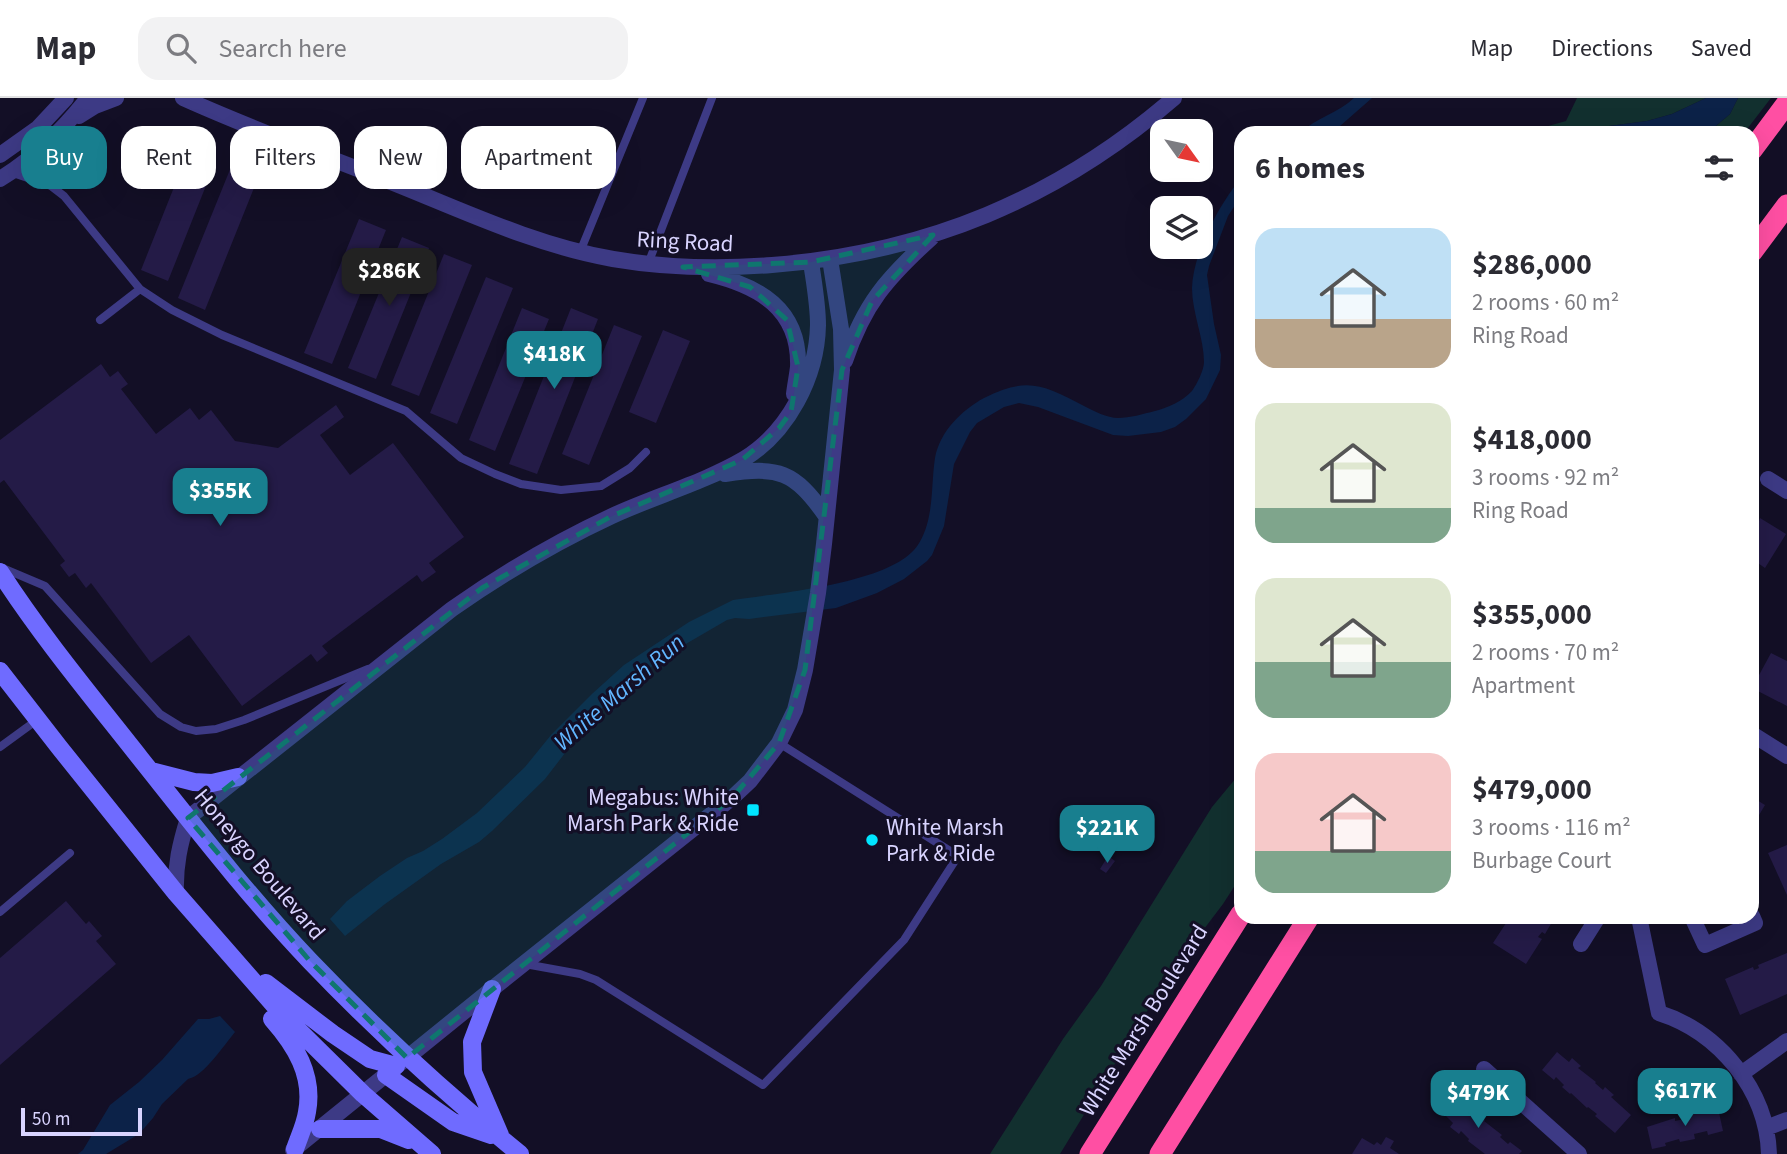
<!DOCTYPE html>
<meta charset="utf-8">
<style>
body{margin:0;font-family:"Source Sans 3",sans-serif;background:#f2f2f3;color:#2b2b33;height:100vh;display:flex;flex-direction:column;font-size:26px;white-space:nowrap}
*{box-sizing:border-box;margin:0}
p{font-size:23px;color:#7c7c81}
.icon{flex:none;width:38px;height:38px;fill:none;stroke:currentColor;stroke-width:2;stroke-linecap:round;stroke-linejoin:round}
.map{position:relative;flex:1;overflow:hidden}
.side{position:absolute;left:1234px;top:28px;width:525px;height:798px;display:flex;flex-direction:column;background:#fff;border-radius:21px;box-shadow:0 7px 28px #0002}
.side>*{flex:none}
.hud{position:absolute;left:21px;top:28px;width:665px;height:63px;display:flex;gap:14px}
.needle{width:46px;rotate:123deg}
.buttons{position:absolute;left:1150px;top:21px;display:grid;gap:14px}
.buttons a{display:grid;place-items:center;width:63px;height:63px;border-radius:14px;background:#fff;box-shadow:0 7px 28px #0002;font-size:35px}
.scale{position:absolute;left:21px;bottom:18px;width:121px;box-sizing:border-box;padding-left:7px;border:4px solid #d9d4ff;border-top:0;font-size:19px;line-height:24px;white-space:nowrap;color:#d9d4ff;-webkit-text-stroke:5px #130f26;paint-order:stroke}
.price{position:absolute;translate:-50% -60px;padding:0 16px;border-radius:14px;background:#187f8f;color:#fff;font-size:23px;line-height:46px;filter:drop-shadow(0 2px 4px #0008)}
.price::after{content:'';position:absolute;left:50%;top:42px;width:21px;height:16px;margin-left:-10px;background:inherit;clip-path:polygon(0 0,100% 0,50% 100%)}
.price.current{background:#222;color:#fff}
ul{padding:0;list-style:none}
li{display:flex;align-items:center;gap:21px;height:175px;padding:0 21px}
li span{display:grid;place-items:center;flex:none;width:196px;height:140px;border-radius:21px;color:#555}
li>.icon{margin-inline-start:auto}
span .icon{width:84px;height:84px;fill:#fffc;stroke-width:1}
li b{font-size:30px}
h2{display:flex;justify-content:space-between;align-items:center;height:84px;padding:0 21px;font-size:30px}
.tag{padding:0 24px;border-radius:21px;background:#fff;box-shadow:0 7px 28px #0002;font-size:24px;line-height:63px}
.tag.current{background:#187f8f;color:#fff}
header{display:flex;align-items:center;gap:42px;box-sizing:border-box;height:98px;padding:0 35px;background:#fff;border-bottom:2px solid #e1e1e2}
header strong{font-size:33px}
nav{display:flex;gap:38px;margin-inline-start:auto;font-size:24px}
.search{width:490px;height:63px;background:#f2f2f3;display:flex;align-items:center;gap:18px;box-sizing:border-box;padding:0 24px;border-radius:21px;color:#7c7c81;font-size:26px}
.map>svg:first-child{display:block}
.green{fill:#12302f}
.water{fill:#0c2248}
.building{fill:#241b47}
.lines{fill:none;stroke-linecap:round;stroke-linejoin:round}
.lane{stroke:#3d3a85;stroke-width:8}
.street{stroke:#3d3a85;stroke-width:16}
.secondary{stroke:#6f6bff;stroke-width:18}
.highway{stroke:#ff4fa3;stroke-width:21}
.marked{fill:#0f766e;fill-opacity:0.2;stroke:#0f766e;stroke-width:5;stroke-dasharray:14 9;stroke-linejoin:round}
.poi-dot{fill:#00e5ff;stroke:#130f26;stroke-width:2.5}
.labels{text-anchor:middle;stroke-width:6;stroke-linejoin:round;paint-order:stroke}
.street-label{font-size:23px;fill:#d9d4ff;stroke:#130f26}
.poi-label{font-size:23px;fill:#d9d4ff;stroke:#130f26;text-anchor:end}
.water-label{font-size:24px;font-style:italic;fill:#62b6ff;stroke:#130f26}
</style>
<header>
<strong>Map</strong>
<div class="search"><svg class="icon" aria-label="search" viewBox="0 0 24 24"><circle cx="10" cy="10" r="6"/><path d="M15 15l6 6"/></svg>Search here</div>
<nav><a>Map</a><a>Directions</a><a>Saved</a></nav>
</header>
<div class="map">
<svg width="1787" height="1056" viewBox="0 0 1787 1056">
<rect width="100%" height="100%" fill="#130f26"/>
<path class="green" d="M1577,0H1706L1672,16L1647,23L1579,32L1569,35H1530L1534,32L1566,23Z
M1738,0H1771L1744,35H1683L1711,32L1730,16Z
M1241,674V778L1223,806L1182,860L1155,900L1060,1056H990L1063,941L1101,888L1212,709Z"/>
<path class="water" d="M1354,0H1372L1332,35H1300C1316,20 1338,15 1354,0Z
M1706,0H1738L1730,16L1711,32L1683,35H1569L1579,32L1647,23L1672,16Z
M1241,80V98L1228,118L1209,168L1207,177L1214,226L1221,257L1220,272L1206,301L1186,321L1175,329L1161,334L1128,338L1113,337L1038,309L1019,305L1004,309L977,325L970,334L954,366L944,428L932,457L927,463L904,481L877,495L836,510L749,521L735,520L727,522L672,554L644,574L605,607L589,624L545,681L492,733L479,744L441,766L385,806L345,838L330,821L347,803L380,778L407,760L423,753L442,741L477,715L525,669L551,637L593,595L624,567L689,524L733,502C779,495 883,486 914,452C922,443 927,429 929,418C933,399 932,379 935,360C940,333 962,312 984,300C1027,278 1044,287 1084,308C1094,313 1107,320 1118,320C1130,320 1143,316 1155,313C1167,310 1183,303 1192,293C1197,286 1204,272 1204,264C1204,241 1192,214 1192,190C1193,155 1219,107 1241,80Z
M220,918L235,934C224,947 204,978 188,981L162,1006L153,1020L139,1036L106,1056H78L83,1052L110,1007L139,984L162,962L198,921H209Z"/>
<path class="building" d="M188,54L215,65L168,183L141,172Z
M231,69L258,80L205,212L178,200Z
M359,121L386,132L332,266L304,255Z
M402,139L429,150L376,281L348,270Z
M444,156L472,167L419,298L391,287Z
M486,179L513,190L457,326L430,315Z
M522,210L549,221L495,353L469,342Z
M571,210L598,221L537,376L509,366Z
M614,227L642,238L589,367L562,356Z
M663,232L690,243L656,325L629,314Z
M101,266L110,279L118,273L128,286L121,291L156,336L190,310L199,322L211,312L235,343L278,350L336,307L344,319L320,337L350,377L393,345L464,439L429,465L436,474L422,484L417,477L322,548L328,555L317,564L311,556L242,608L189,537L151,565L91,485L86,490L75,475L69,479L60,467L65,463L4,382L0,385V342Z
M1752,415L1755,417L1754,419L1759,423L1760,420L1786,436L1765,470L1752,461Z
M1771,555L1787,563V608L1752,590Z
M1752,699L1765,707L1752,729Z
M1787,747V797L1768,755Z
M1108,758L1115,763L1106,775L1100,771Z
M66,803L86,826L89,823L102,838L96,843L116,866L0,967V860Z
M1510,819H1555L1545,836L1542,834L1538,839L1542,841L1526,866L1493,845Z
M1787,855V896L1740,917L1725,881L1753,869L1754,872L1759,870L1758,867Z
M1557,954L1569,964L1572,960L1581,968L1578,970L1596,984L1595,985L1603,992L1605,989L1614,997L1611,999L1631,1017L1615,1035L1595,1018L1597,1016L1588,1009L1587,1010L1571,995L1570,996L1562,989L1564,987L1556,979L1554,982L1542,972Z
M1682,993L1684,1001L1677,1003L1675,995Z
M1458,997L1469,1007L1467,1010L1475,1017L1477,1015L1485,1022L1484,1023L1502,1037L1500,1039L1508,1046L1510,1044L1522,1053L1519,1056H1485L1468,1043L1469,1041L1461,1033L1459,1036L1450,1029L1453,1025L1443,1015Z
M1718,1010L1723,1033L1708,1037L1707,1033L1694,1036L1695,1041L1680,1044L1679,1041L1665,1045L1666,1048L1652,1051L1647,1029L1675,1020V1023L1689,1020L1688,1015Z
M1386,1039L1394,1043L1390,1050L1399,1056H1352L1362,1040L1374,1047L1377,1044L1381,1047Z"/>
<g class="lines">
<path class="lane" d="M10,74L51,88L64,98L140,191L172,212L222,237L406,313L461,360L495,376L521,386L561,392L601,388L630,370L646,354
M580,154L643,0
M648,166L712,0
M100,222L140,191
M0,469L45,488L160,616L181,629L196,633L216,631L244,622L368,571
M0,649L37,622
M0,814L70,755
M525,866L580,876L596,882L763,987L904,842L958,758L779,645"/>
<path class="street" d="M183,0C254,32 328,59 401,88C470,116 539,148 613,161C666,170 719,171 772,167C926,155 1057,101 1174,0
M79,18L95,8L116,0
M0,57L38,30L66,0
M0,81C34,60 63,32 88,0
M709,176C759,188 800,211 798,269C797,278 795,287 794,296
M845,263C864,206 887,180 931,140
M725,376C779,368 794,373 826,418
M1768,381L1787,393
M1752,636L1787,658
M176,795C175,767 180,746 188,720L452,511C502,476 556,444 612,418C655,398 703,385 744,361C788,334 817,279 818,227C818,206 814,185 811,164
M1639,819L1659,915C1719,934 1767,992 1769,1056
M1692,819L1705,847L1755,825L1752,818
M1581,846L1598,819
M1484,971L1579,1056
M1741,976L1787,943
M1766,1030L1787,1022
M293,1052L492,891L733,699L750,683L779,645L795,612L805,572L818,495L824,446L842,272L841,231L830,161"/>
<path class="secondary" d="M0,474C42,539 92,599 140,660C195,729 249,799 310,863C376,932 446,996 520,1056
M0,573L59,649L176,795L281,915L363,996L432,1056
M151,673L194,684L212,685L238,679
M266,885L333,936L370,961L396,968
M492,891L472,944L473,974L500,1037
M272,921C295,947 314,977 307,1014C305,1027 299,1039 295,1051
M386,977L453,1024L491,1037
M320,1031H381L409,1042"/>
<path class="highway" d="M1752,52L1787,5
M1752,154L1787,107
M1090,1056L1241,816
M1160,1056L1309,819"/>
</g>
<path class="marked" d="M933,137L872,203L842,272L805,572L779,645L733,699L407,960L309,862L188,720L482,490L610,419L742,362L779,330L791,314L798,269L787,222L750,189L683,169L811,164Z"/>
<g class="poi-dot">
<rect x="746" y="705" width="14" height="14" rx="3.5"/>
<circle cx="872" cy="742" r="7"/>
</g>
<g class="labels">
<g class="street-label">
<text transform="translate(685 143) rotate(3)" y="8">Ring Road</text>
<text transform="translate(260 766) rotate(50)" y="8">Honeygo Boulevard</text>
<text transform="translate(1143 922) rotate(-58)" y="8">White Marsh Boulevard</text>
</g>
<g class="poi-label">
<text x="739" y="707">Megabus: White<tspan x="739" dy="26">Marsh Park &amp; Ride</tspan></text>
<text x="886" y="737" text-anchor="start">White Marsh<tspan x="886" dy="26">Park &amp; Ride</tspan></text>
</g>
<g class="water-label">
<text transform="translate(619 594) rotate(-41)" y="8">White Marsh Run</text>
</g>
</g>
</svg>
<div class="buttons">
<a><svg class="needle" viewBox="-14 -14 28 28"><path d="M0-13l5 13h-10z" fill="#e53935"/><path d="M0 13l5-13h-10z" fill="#7c7c81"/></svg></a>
<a><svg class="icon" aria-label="layers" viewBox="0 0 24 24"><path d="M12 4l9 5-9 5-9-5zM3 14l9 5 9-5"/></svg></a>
</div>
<div class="scale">50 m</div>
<b class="price current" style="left:389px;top:210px">$286K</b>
<b class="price" style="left:554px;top:293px">$418K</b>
<b class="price" style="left:220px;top:430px">$355K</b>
<b class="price" style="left:1107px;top:767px">$221K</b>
<b class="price" style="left:1685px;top:1030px">$617K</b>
<b class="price" style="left:1478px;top:1032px">$479K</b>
<div class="hud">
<a class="tag current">Buy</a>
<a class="tag">Rent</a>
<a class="tag">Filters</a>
<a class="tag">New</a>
<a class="tag">Apartment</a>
</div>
<section class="side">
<h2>6 homes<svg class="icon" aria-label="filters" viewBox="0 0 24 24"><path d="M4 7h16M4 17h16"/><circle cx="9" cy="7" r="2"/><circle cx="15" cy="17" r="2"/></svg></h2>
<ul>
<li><span style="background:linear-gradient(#bfe0f5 65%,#b9a48a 0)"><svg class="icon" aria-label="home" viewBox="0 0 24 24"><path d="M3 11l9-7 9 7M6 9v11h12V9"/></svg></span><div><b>$286,000</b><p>2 rooms · 60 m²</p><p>Ring Road</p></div></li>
<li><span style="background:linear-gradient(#dfe7d0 75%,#7fa58c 0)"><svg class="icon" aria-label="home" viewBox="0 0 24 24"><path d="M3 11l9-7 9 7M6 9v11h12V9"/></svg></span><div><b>$418,000</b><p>3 rooms · 92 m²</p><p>Ring Road</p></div></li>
<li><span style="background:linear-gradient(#dfe7d0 60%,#7fa58c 0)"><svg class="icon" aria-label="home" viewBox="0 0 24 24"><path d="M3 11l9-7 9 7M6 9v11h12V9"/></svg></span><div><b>$355,000</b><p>2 rooms · 70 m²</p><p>Apartment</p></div></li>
<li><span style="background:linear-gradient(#f6c9c9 70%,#7fa58c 0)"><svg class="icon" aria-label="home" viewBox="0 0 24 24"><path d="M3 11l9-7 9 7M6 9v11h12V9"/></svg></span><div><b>$479,000</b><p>3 rooms · 116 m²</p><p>Burbage Court</p></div></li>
</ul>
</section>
</div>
